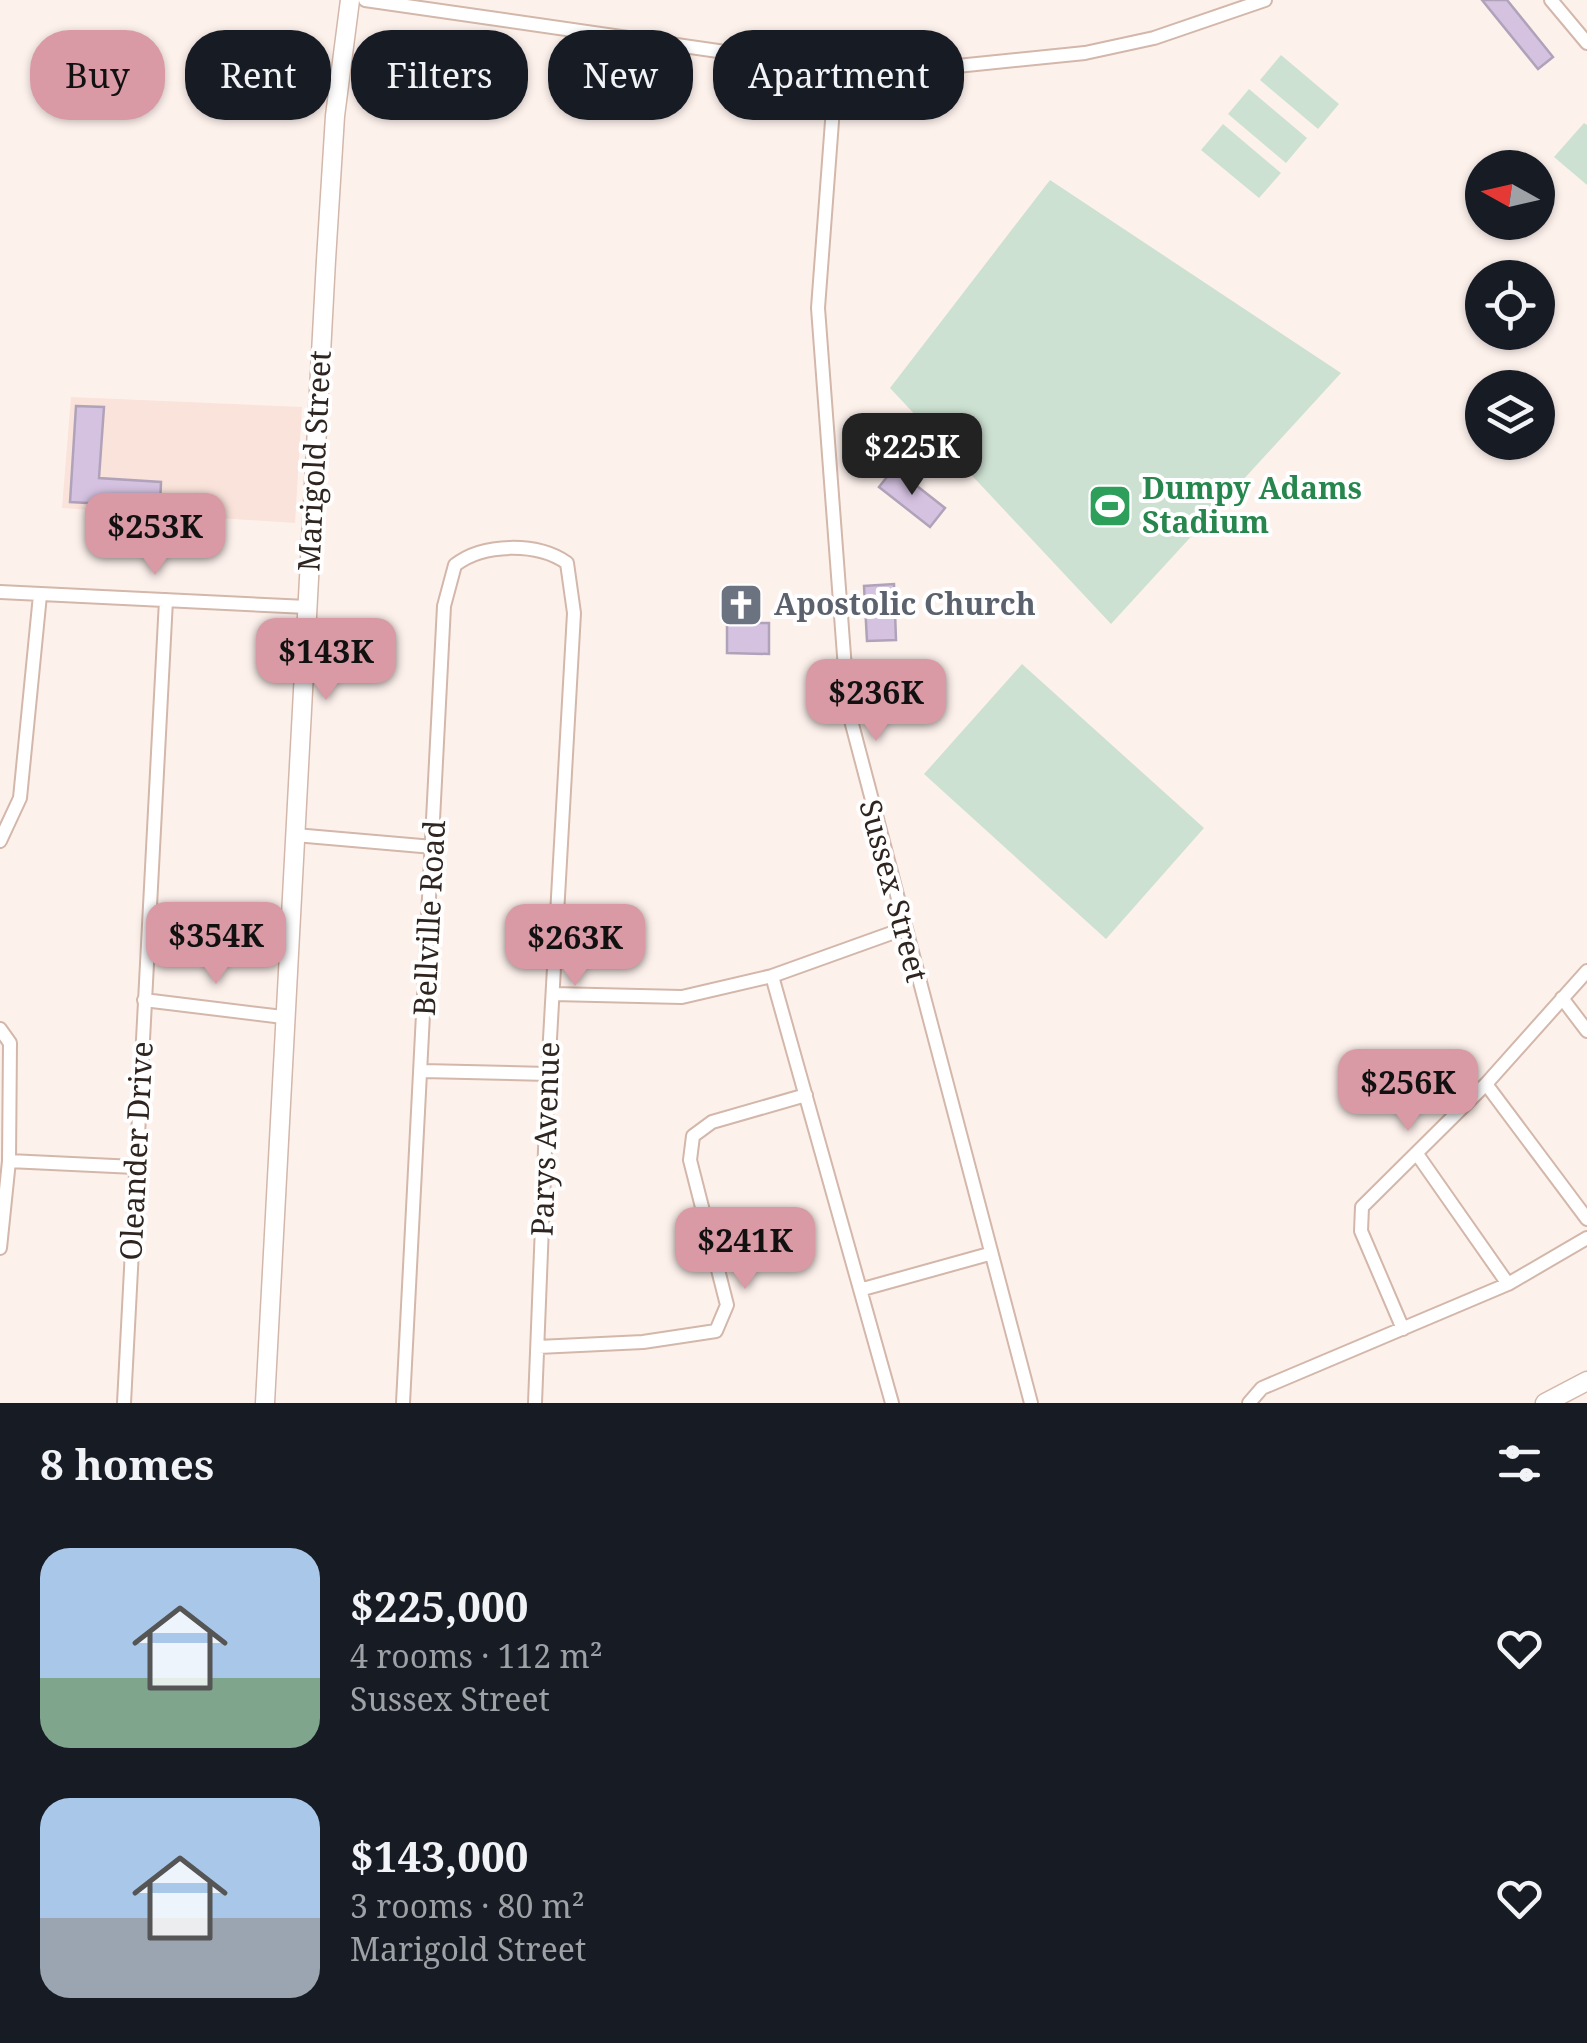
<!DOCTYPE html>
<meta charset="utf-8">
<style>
body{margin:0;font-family:"Noto Serif",serif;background:#20242c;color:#f1f3f6;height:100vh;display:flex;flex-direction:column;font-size:38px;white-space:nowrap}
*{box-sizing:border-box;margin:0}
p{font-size:32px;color:#9ea1a6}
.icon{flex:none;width:55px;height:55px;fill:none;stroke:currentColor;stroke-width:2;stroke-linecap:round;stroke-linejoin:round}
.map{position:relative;height:1403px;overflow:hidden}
.details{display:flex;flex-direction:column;background:#171b24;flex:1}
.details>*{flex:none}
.hud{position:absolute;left:30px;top:30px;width:1000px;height:90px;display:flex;gap:20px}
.needle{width:65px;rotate:278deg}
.fabs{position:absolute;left:1465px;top:150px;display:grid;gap:20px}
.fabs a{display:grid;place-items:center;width:90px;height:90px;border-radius:50%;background:#171b24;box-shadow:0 2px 8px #0004;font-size:50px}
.price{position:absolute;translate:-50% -85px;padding:0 22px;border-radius:20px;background:#d999a5;color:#111;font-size:32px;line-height:65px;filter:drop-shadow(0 2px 5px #0008)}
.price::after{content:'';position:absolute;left:50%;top:60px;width:30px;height:22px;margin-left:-15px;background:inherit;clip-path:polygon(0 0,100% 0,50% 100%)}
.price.on{background:#222;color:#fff}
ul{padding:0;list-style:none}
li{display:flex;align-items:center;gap:30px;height:250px;padding:0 40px}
li span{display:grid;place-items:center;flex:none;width:280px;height:200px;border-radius:30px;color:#555}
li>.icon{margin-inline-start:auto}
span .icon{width:120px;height:120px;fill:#fffc;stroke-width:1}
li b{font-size:42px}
h2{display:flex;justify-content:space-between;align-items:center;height:120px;padding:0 40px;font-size:42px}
.pill{padding:0 35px;border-radius:40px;background:#171b24;box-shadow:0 2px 8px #0004;font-size:35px;line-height:90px}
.pill.on{background:#d999a5;color:#111}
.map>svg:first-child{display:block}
.built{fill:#fae3da}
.green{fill:#cde1d2}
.building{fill:#d5c2e1;stroke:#b0a2b9;stroke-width:2.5}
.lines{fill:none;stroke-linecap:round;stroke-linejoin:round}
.street-casing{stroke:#d3b7aa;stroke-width:16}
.secondary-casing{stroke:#d3b7aa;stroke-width:21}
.street{stroke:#fff;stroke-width:12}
.secondary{stroke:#fff;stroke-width:18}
.labels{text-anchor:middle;stroke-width:8;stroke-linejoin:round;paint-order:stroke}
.street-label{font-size:30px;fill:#2f2520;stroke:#fff}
.leisure-label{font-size:30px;font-weight:bold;fill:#27864d;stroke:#fff;text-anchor:start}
.worship-label{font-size:30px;font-weight:bold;fill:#5b616d;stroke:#fff;text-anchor:start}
</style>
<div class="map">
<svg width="1587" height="1403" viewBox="0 0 1587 1403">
<rect width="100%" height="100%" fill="#fdf1ec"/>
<path class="built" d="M71,397L302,407L295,523L62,508Z"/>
<path class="green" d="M1281,55L1339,104L1318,129L1260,80Z
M1249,89L1307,138L1286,163L1228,114Z
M1584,123L1587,125V185L1554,157Z
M1223,124L1281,173L1259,198L1201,150Z
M1050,180L1341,373L1111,624L890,388Z
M1022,664L1204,828L1106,939L924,774Z"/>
<path class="building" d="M1482,0H1507L1553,57L1538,69Z
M76,406L104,407L99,478L161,482L160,507L70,502Z
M894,468L945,508L930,527L879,487Z
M894,584L896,640L867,641L864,586Z
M727,586H755L754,623H769V654L727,653Z"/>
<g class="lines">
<defs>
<path id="street" d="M365,0L836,68L918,70L1085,53L1154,38L1265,0
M1551,0L1587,43
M836,68L818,308L848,709L1031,1403
M0,592L307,607
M295,835L433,847
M0,841L20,798L40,595
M772,976L892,1403
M553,994L682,997L772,976L903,929
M1562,998L1587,1031
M144,1000L283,1017
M0,1029L10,1043L9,1161L0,1248
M423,1071L548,1074
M1486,1084L1587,1219
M1417,1154L1508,1284
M9,1161L135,1167
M863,1289L989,1254
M1403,1329L1361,1231L1362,1207L1486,1084L1587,971
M538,1347L643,1342L716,1331L727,1305L690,1160L693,1136L712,1122L806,1095
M124,1403L166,600
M403,1403L444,606L455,565C483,543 537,542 567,563L574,613L548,1074L535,1403
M1249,1403L1262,1388L1508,1284L1587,1238"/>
<path id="secondary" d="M265,1403L326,260L335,116L350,0
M1545,1403L1587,1381"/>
</defs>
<use href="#street" class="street-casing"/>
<use href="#secondary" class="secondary-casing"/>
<use href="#street" class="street"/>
<use href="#secondary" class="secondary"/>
</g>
<defs>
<symbol id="stadium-square" viewBox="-11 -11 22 22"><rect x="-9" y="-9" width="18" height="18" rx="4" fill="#2e9e5b" stroke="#fff"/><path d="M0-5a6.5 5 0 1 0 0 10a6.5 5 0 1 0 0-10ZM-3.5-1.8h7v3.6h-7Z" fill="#fff"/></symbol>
<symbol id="church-square" viewBox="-11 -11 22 22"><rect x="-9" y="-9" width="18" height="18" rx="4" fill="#6b7280" stroke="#fff"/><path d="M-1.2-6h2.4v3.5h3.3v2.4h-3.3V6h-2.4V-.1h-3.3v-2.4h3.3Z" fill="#fff"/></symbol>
</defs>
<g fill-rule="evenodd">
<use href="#stadium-square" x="1085" y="481" width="50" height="50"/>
<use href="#church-square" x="716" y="580" width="50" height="50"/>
</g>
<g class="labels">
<g class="street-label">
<text transform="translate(315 461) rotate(-87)" y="10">Marigold Street</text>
<text transform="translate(893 891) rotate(75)" y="10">Sussex Street</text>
<text transform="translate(430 918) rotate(-87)" y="10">Bellville Road</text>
<text transform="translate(546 1139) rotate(-88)" y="10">Parys Avenue</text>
<text transform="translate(137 1151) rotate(-87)" y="10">Oleander Drive</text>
</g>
<g class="leisure-label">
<text x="1142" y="499">Dumpy Adams<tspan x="1142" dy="34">Stadium</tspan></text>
</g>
<g class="worship-label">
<text x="774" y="615">Apostolic Church</text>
</g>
</g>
</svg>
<div class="fabs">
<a><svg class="needle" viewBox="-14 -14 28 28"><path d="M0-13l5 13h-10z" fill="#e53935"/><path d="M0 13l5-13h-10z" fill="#9ea1a6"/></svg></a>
<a><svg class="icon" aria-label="locate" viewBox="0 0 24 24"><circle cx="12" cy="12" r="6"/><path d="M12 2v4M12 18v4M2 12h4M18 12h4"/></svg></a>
<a><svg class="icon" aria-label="layers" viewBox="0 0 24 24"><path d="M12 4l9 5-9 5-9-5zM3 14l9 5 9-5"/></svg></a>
</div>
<b class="price on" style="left:912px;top:498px">$225K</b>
<b class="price" style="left:155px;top:578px">$253K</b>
<b class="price" style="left:326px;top:703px">$143K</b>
<b class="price" style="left:876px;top:744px">$236K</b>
<b class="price" style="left:216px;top:987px">$354K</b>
<b class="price" style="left:575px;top:989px">$263K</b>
<b class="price" style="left:1408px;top:1134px">$256K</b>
<b class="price" style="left:745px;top:1292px">$241K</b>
<div class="hud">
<a class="pill on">Buy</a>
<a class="pill">Rent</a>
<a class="pill">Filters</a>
<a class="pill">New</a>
<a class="pill">Apartment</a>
</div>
</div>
<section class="details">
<h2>8 homes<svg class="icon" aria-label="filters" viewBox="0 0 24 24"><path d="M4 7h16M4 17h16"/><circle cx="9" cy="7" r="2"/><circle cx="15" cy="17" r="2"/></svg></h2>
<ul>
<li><span style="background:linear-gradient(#a9c7e8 65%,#7fa58c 0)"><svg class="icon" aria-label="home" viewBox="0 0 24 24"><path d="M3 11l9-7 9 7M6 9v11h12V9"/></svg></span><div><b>$225,000</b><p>4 rooms · 112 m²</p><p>Sussex Street</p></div><svg class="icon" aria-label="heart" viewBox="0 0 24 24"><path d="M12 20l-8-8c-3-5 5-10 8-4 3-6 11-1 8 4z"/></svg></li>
<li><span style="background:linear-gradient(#a9c7e8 60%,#9aa5b1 0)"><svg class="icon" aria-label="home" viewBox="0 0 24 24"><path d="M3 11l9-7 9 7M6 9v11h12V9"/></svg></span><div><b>$143,000</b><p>3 rooms · 80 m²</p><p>Marigold Street</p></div><svg class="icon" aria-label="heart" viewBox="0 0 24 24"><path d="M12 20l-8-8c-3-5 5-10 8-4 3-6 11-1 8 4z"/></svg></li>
</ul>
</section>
